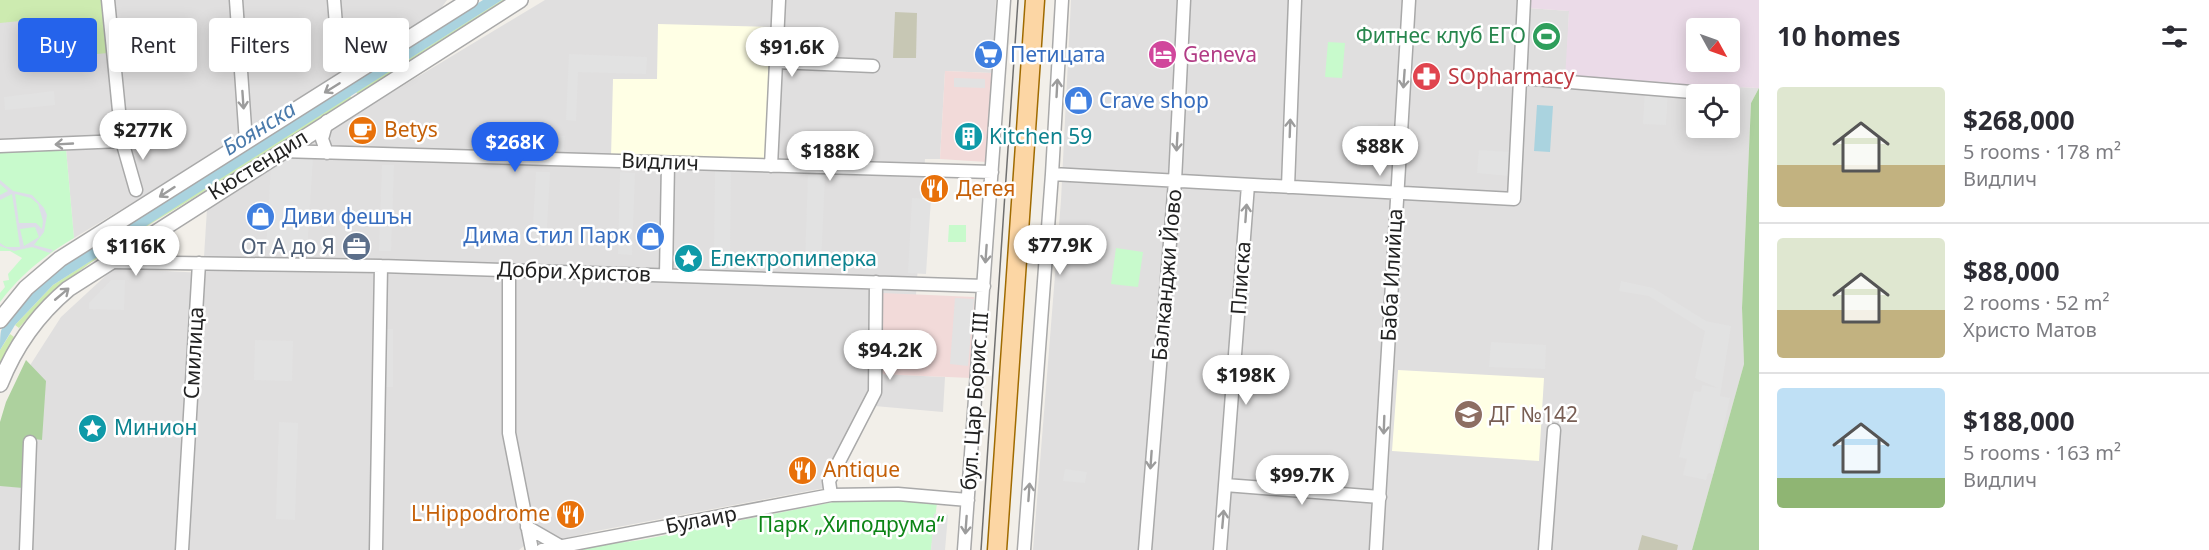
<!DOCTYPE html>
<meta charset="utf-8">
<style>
body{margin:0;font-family:"Noto Sans",sans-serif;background:#f7f7f7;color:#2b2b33;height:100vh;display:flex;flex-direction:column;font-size:22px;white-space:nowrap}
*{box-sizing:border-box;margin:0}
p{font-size:20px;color:#7c7c81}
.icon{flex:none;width:33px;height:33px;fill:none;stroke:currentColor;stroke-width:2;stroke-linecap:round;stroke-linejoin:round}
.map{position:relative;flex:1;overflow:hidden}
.side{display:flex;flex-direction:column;background:#fff;width:450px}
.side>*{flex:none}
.banner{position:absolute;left:18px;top:18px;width:570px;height:54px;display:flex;gap:12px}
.needle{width:39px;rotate:130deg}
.tools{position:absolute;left:1686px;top:18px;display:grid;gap:12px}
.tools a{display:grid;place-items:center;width:54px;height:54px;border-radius:6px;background:#fff;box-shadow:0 3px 15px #0003;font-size:30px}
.price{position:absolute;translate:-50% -51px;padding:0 14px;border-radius:21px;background:#fff;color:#222;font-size:20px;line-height:39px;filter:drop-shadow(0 2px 3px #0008)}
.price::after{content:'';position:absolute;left:50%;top:36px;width:18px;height:14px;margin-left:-9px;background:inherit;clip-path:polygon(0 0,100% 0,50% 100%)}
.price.active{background:#2563eb;color:#fff}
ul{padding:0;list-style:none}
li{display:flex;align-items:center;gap:18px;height:150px;padding:0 18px}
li+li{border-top:2px solid #e1e1e2}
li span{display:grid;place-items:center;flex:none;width:168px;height:120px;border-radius:6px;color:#555}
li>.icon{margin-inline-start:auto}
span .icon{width:72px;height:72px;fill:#fffc;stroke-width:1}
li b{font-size:26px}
h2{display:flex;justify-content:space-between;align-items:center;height:72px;padding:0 18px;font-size:26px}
.chip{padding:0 21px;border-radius:6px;background:#fff;box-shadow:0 3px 15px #0003;font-size:21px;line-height:54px}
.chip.active{background:#2563eb;color:#fff}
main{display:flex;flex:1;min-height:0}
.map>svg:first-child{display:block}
.residential{fill:#e0dfdf;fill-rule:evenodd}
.commercial{fill:#f2dad9}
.industrial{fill:#ebdbe8;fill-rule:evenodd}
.education{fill:#ffffe5}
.construction{fill:#c7c7b4}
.grass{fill:#cdebb0}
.forest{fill:#add19e}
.park{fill:#c8facc}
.parking{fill:#e2e2e2}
.plaza{fill:#dddde8;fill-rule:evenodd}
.water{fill:#aad3df}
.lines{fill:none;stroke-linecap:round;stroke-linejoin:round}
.minor-casing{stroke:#a9a9a9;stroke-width:15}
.tertiary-casing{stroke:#a9a9a9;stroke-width:18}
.primary-casing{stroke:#a06b00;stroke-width:21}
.minor{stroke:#fff;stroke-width:12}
.tertiary{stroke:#fff;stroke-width:15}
.primary{stroke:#fcd6a4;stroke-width:18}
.tram{stroke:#707070;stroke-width:1.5}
.oneway{stroke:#9c9c9c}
.labels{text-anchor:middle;stroke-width:5;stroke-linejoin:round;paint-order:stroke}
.leisure-label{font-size:21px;fill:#27864d;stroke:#fff;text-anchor:end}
.shop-label{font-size:21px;fill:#366cbe;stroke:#fff;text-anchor:start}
.hotel-label{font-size:21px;fill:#b23c85;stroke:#fff;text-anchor:start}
.health-label{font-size:21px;fill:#be3a42;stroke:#fff;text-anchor:start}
.food-label{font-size:21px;fill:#c56008;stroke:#fff;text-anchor:start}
.culture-label{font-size:21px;fill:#0d838f;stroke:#fff;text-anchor:start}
.street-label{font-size:21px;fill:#222;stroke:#fff}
.service-label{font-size:21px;fill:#4e5e75;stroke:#fff;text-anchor:end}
.education-label{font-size:21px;fill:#785e54;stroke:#fff;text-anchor:start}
.park-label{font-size:21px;fill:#0c8416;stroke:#fff}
.water-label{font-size:22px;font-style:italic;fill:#4a7aab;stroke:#fff}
</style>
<main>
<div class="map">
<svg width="1759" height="550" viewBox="0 0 1759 550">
<rect width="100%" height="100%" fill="#f2efe9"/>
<path class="residential" d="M0,0H447L439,11L248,133L74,238L66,149L0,153Z
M545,0H996L992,73L945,71L940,159H925L916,295L883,294L879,374L945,377L943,412L863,405L824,488L591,532L528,548L525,545L519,550H0V445L20,381L61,317L114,268L203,273L207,209L288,155Z
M1071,0H1528V8L1569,11L1566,79L1759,88L1751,103L1742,308L1744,364L1692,550H1033L1061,200ZM1696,94H1730V128H1696Z"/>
<path class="commercial" d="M945,71L992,73L987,162L940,159Z
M883,293L974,297L971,378L879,374Z"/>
<path class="industrial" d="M1528,0H1759V88L1565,79L1569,11L1528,8ZM1696,28H1730V62H1696Z"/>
<path class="education" d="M658,24L770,27L766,161L611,157L613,79H657Z
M1398,370L1544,378L1539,461L1392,451Z"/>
<path class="construction" d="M895,12L917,13L916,58H893Z
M1642,535L1678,545L1677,550H1638Z"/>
<path class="grass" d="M0,0H103L108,53L86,55L83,21L60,22V31L57,32L58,63L41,64L37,24H31L30,20L0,23Z
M502,0H507L358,94L356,92Z
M350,96L352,98L211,187L209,184Z
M204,188L206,190C140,232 69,267 19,328L15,325L53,285Z
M10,334L14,337L0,363V350Z"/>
<path class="forest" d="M1759,88V550H1692L1744,364L1742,308L1751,103Z
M26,360L46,381L42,440L27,438L23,488L0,486V422L6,402Z"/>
<path class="park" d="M1328,42L1345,43L1342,78L1325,77Z
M66,149L74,238C45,255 20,275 0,302V293L5,287L3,281L9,280L8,274L22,258L10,251H0V153Z
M949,225H966V242H948Z
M1116,248L1143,252L1138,287L1111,284Z
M854,498L937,503L931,550H565L641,540Z"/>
<path class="parking" d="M569,54L647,57L646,74L578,72L576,121L566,120Z
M954,78L985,79V88L954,87Z
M1645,90L1668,92L1666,125L1643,124Z
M54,91L55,105L5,110L4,97Z
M1353,122L1378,124L1376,143L1351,142Z
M476,133L565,136L564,151L475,147Z
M1479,150L1511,152L1509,176L1477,173Z
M287,156L313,157L307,252L266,250L271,166Z
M382,165H394L391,251H379Z
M715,171H731L730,259L714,258Z
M536,172H550L546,244L532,243Z
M620,172L635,173L632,255L618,254Z
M808,175H825L821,263L805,262Z
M912,198L931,199L926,274L908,273Z
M111,280H125L124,310L89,309V303Z
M1621,281L1653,288L1706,321L1731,326L1720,396L1730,398L1713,474L1708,473L1706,480L1683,475L1687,459L1679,457L1694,391L1701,392L1702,385L1718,388L1695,378L1705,331L1649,296L1619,291Z
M955,298L974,299L968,366L950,364Z
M385,329H393V387H385Z
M255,340L293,341L292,381L254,380Z
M1491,342L1546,345L1545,369L1489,367Z
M279,422L298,423L295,520L276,519Z
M1065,469L1087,472L1085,483L1063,481Z
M934,514L948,515L945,550H931Z"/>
<path class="plaza" d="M0,180L13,191L32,195L44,208L47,215L44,232L34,245L53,250L50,253L32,247L14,251L0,246V243L6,247H20L12,194L0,200V195L8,191L0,184ZM15,194L31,198L38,204L43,221L42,229L36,223H19ZM35,227L39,237L24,246L20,229Z"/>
<path class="water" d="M483,0H502L53,285L15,325L0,350C0,344 0,336 1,331C12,303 44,282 66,264Z
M1537,105L1553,106L1550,152L1534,151Z"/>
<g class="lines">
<defs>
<path id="minor" d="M108,0L122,141L136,190
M236,0L246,142
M334,0L339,62
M776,62L873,66
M1520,78L1716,94
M0,146L122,141
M281,151L992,172
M327,153L322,139L327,121
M771,166L779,0
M1052,174L1514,199L1524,0
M1288,187L1295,0
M148,236C146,249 150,258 163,262
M110,262L381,266L984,286
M509,270V433L532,550
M666,275L668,163
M1225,485L1380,497
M831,495L829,481L875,392L876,282
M527,527L560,546
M26,550L30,442
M182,550L199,263
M376,550L381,266
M542,550L831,495L898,494L968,500
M964,550L1004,0
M1024,550L1052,174L1062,0
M1145,550L1175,181L1184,0
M1220,550L1248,185
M1376,550L1409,0
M1545,550L1554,430"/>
<path id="tertiary" d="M0,320L26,288L60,259L470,0
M0,384C15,346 37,315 68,289L520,0"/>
<path id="primary" d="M997,550L1035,0"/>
</defs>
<use href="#minor" class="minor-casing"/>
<use href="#tertiary" class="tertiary-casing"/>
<use href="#primary" class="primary-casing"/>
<use href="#minor" class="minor"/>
<use href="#tertiary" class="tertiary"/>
<use href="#primary" class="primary"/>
<path class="tram" d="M981,550L1018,0"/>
</g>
<defs><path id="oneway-shaft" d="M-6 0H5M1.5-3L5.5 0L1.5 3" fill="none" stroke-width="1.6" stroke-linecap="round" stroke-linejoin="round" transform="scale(1.5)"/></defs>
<g class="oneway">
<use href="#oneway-shaft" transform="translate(1404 79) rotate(94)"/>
<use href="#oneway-shaft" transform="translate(332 88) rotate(148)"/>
<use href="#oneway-shaft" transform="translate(1057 88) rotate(-87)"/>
<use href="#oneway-shaft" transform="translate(243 100) rotate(86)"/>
<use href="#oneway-shaft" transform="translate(1290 128) rotate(-88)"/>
<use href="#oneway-shaft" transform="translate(1177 142) rotate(93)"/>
<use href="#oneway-shaft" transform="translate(64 144) rotate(177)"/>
<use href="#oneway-shaft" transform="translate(167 192) rotate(147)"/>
<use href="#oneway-shaft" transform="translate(1246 213) rotate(-86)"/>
<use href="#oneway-shaft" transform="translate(986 254) rotate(94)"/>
<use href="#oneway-shaft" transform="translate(62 294) rotate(-40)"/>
<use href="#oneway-shaft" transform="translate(1384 425) rotate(92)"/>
<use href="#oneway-shaft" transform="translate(1151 460) rotate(94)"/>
<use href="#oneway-shaft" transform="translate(1029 492) rotate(-86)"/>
<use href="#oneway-shaft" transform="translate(1223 519) rotate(-85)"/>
<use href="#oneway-shaft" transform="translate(966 525) rotate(94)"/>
</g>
<defs>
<symbol id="stadium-disc" viewBox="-11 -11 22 22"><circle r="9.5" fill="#2e9e5b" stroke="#fff"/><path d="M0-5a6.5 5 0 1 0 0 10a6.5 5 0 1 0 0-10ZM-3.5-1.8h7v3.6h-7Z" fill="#fff"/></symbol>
<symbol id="supermarket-disc" viewBox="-11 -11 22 22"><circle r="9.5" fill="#3f7fe0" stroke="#fff"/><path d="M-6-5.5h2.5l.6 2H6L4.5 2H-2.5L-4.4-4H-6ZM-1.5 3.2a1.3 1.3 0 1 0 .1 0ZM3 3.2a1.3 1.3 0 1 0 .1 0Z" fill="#fff"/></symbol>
<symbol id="hotel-disc" viewBox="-11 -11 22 22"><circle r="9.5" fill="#d1479c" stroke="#fff"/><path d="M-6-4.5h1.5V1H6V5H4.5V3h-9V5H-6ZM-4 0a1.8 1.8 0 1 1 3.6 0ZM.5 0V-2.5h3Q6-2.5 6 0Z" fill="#fff"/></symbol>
<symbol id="pharmacy-disc" viewBox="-11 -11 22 22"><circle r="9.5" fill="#e0444e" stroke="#fff"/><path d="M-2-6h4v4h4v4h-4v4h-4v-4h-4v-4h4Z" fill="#fff"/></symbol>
<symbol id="shop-disc" viewBox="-11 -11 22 22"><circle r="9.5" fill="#3f7fe0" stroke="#fff"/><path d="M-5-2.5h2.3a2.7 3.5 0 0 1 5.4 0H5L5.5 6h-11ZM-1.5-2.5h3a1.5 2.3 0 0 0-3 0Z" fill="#fff"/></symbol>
<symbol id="cafe-disc" viewBox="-11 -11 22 22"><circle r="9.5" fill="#e8710a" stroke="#fff"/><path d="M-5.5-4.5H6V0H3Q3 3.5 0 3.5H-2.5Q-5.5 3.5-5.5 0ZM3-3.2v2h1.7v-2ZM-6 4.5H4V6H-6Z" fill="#fff"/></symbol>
<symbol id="building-disc" viewBox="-11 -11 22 22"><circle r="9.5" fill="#0f9aa8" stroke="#fff"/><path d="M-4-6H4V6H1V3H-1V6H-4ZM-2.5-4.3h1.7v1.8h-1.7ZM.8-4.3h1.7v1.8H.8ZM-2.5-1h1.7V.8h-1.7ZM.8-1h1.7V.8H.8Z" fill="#fff"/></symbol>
<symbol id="restaurant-disc" viewBox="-11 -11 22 22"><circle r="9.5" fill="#e8710a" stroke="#fff"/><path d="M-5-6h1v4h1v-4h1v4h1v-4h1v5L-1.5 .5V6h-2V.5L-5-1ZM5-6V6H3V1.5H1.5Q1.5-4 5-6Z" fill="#fff"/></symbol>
<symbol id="office-disc" viewBox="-11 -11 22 22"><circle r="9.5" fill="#5c6f8a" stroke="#fff"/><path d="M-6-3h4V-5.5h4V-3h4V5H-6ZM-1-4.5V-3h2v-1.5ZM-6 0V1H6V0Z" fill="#fff"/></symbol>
<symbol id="sight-disc" viewBox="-11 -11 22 22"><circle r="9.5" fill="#0f9aa8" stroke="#fff"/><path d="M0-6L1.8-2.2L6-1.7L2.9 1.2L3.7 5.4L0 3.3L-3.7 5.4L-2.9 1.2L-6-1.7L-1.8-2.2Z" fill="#fff"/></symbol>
<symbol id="school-disc" viewBox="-11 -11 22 22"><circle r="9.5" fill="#8d6e63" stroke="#fff"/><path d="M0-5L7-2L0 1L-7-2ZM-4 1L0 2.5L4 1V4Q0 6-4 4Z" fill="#fff"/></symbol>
</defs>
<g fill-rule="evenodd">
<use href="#stadium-disc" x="1530" y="20" width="33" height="33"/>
<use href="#supermarket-disc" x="972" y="38" width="33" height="33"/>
<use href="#hotel-disc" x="1146" y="38" width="33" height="33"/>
<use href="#pharmacy-disc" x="1410" y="60" width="33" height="33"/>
<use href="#shop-disc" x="1062" y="84" width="33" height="33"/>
<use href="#cafe-disc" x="346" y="114" width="33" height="33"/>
<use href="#building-disc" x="952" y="120" width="33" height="33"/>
<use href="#restaurant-disc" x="918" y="172" width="33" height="33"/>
<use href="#shop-disc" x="244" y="200" width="33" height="33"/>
<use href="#shop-disc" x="634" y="220" width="33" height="33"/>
<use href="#office-disc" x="340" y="230" width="33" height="33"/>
<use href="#sight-disc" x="672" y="242" width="33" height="33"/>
<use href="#school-disc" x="1452" y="398" width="33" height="33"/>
<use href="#sight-disc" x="76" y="412" width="33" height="33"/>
<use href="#restaurant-disc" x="786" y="454" width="33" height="33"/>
<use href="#restaurant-disc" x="554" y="498" width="33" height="33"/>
</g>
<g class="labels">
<g class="leisure-label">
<text x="1526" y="43">Фитнес клуб ЕГО</text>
</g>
<g class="shop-label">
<text x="1010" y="62">Петицата</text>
<text x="1099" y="108">Crave shop</text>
<text x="282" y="224">Диви фешън</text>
<text x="630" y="243" text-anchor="end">Дима Стил Парк</text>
</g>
<g class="hotel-label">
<text x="1183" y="62">Geneva</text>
</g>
<g class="health-label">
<text x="1448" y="84">SOpharmacy</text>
</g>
<g class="food-label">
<text x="384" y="137">Betys</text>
<text x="956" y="196">Дегея</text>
<text x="823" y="477">Antique</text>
<text x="550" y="521" text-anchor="end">L'Hippodrome</text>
</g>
<g class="culture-label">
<text x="989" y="144">Kitchen 59</text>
<text x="710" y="266">Електропиперка</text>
<text x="114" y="435">Минион</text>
</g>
<g class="street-label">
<text transform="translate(660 162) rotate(2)" y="7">Видлич</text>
<text transform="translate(258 165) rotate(-32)" y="7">Кюстендил</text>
<text transform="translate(574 272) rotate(2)" y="7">Добри Христов</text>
<text transform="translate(1167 275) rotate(-85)" y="7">Балканджи Йово</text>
<text transform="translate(1392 275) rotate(-87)" y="7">Баба Илийца</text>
<text transform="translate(1241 278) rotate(-86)" y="7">Плиска</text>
<text transform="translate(194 353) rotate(-87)" y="7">Смилица</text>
<text transform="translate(975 401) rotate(-86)" y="7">бул. Цар Борис III</text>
<text transform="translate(701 520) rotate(-11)" y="7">Булаир</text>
</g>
<g class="service-label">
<text x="335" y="254">От А до Я</text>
</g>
<g class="education-label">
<text x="1489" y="422">ДГ №142</text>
</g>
<g class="park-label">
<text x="851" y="532">Парк „Хиподрума“</text>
</g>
<g class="water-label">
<text transform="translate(259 128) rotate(-32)" y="8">Боянска</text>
</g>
</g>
</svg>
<div class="tools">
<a><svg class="needle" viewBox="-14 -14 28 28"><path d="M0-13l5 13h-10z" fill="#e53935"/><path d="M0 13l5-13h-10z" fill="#7c7c81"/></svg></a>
<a><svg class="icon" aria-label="locate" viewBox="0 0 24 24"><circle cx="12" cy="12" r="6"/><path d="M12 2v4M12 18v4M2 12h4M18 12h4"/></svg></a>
</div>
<b class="price" style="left:792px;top:78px">$91.6K</b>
<b class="price" style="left:143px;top:161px">$277K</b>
<b class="price active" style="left:515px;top:173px">$268K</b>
<b class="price" style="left:1380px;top:177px">$88K</b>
<b class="price" style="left:830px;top:182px">$188K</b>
<b class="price" style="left:1060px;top:276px">$77.9K</b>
<b class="price" style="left:136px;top:277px">$116K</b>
<b class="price" style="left:890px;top:381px">$94.2K</b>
<b class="price" style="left:1246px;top:406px">$198K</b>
<b class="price" style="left:1302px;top:506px">$99.7K</b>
<div class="banner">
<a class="chip active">Buy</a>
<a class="chip">Rent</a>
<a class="chip">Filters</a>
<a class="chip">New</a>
</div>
</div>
<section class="side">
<h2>10 homes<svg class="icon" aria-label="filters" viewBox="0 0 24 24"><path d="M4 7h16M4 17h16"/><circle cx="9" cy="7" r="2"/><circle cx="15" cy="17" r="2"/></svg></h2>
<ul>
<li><span style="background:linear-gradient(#dfe7d0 65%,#c2b280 0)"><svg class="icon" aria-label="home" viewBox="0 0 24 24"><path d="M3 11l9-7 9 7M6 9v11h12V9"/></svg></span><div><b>$268,000</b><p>5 rooms · 178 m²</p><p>Видлич</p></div></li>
<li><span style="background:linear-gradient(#dfe7d0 60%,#c2b280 0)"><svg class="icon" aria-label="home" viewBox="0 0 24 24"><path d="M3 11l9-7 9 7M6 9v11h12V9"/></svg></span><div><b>$88,000</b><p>2 rooms · 52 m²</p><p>Христо Матов</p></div></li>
<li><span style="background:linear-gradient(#bfe0f5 75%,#8fb573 0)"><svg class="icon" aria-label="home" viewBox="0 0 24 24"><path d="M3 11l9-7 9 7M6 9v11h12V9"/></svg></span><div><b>$188,000</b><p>5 rooms · 163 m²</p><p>Видлич</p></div></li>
</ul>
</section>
</main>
